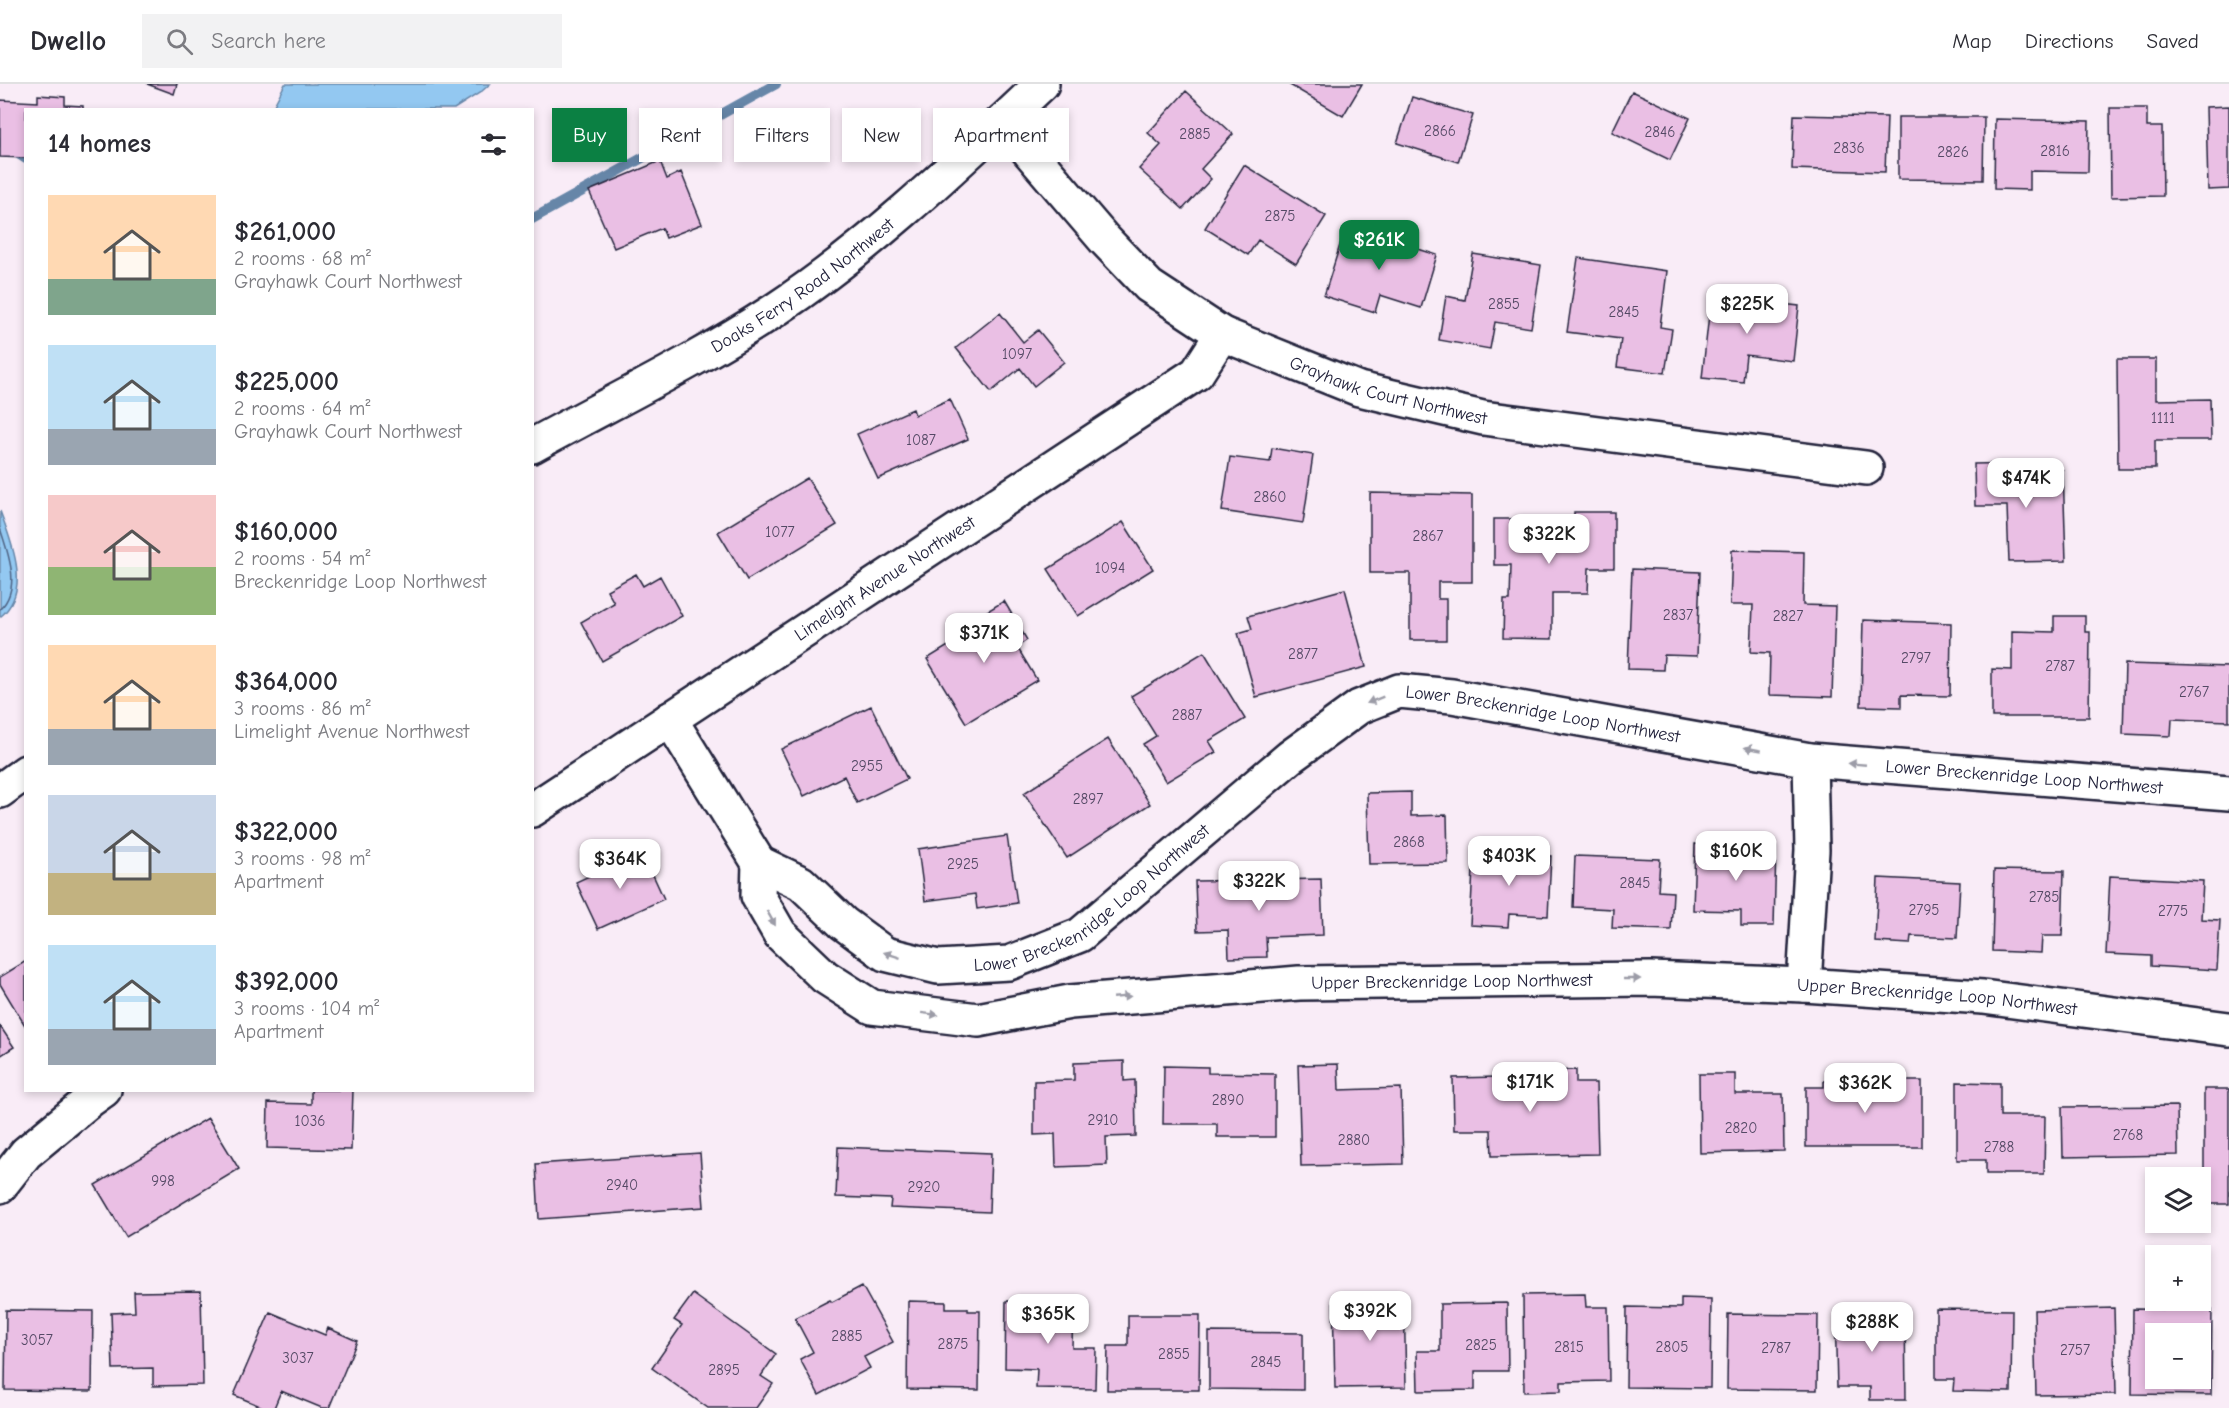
<!DOCTYPE html>
<meta charset="utf-8">
<style>
body{margin:0;font-family:"Comic Neue",sans-serif;background:#f2f2f3;color:#2b2b33;height:100vh;display:flex;flex-direction:column;font-size:22px;white-space:nowrap}
*{box-sizing:border-box;margin:0}
p{font-size:20px;color:#7c7c81}
.icon{flex:none;width:33px;height:33px;fill:none;stroke:currentColor;stroke-width:2;stroke-linecap:round;stroke-linejoin:round}
.map{position:relative;flex:1;overflow:hidden}
.drawer{position:absolute;left:24px;top:24px;width:510px;height:984px;display:flex;flex-direction:column;background:#fff;border-radius:0px;box-shadow:0 3px 9px #0003}
.drawer>*{flex:none}
.top-card{position:absolute;left:552px;top:24px;width:570px;height:54px;display:flex;gap:12px}
.fabs{position:absolute;left:2145px;top:1083px;display:grid;gap:12px}
.fabs a{display:grid;place-items:center;width:66px;height:66px;border-radius:0px;background:#fff;box-shadow:0 3px 9px #0003;font-size:30px}
.price{position:absolute;translate:-50% -51px;padding:0 14px;border-radius:12px;background:#fff;color:#222;font-size:20px;line-height:39px;filter:drop-shadow(0 2px 3px #0008)}
.price::after{content:'';position:absolute;left:50%;top:36px;width:18px;height:14px;margin-left:-9px;background:inherit;clip-path:polygon(0 0,100% 0,50% 100%)}
.price.selected{background:#0b8043;color:#fff}
ul{padding:0;list-style:none}
li{display:flex;align-items:center;gap:18px;height:150px;padding:0 24px}
li span{display:grid;place-items:center;flex:none;width:168px;height:120px;border-radius:0px;color:#555}
li>.icon{margin-inline-start:auto}
span .icon{width:72px;height:72px;fill:#fffc;stroke-width:1}
li b{font-size:26px}
h2{display:flex;justify-content:space-between;align-items:center;height:72px;padding:0 24px;font-size:26px}
.tag{padding:0 21px;border-radius:0px;background:#fff;box-shadow:0 3px 9px #0003;font-size:21px;line-height:54px}
.tag.selected{background:#0b8043;color:#fff}
header{display:flex;align-items:center;gap:36px;box-sizing:border-box;height:84px;padding:0 30px;background:#fff;border-bottom:2px solid #e1e1e2}
header strong{font-size:28px}
nav{display:flex;gap:33px;margin-inline-start:auto;font-size:21px}
.search{width:420px;height:54px;background:#f2f2f3;display:flex;align-items:center;gap:15px;box-sizing:border-box;padding:0 21px;border-radius:0px;color:#7c7c81;font-size:22px}
.map>svg:first-child{display:block}
.water{fill:#93c8f1;stroke:#6686a8;stroke-width:1.5}
.lines{fill:none;stroke-linecap:round;stroke-linejoin:round}
.shore{stroke:#4f6484;stroke-width:1.5}
.stream{stroke:#6686a8;stroke-width:10}
.building{fill:#eabfe4;stroke:#22223b;stroke-width:1.5;fill-rule:evenodd}
.minor-casing{stroke:#22223b;stroke-width:38}
.major-casing{stroke:#22223b;stroke-width:38}
.minor{stroke:#fff;stroke-width:33}
.major{stroke:#fff;stroke-width:33}
.oneway{fill:#9c9ca7}
.labels{text-anchor:middle;stroke-width:4.5;stroke-linejoin:round;paint-order:stroke}
.number-label{font-size:15px;fill:#544965}
.street-label{font-size:18px;fill:#22223b;stroke:#fff}
</style>
<header>
<strong>Dwello</strong>
<div class="search"><svg class="icon" aria-label="search" viewBox="0 0 24 24"><circle cx="10" cy="10" r="6"/><path d="M15 15l6 6"/></svg>Search here</div>
<nav><a>Map</a><a>Directions</a><a>Saved</a></nav>
</header>
<div class="map">
<svg width="2229" height="1324" viewBox="0 0 2229 1324">
<rect width="100%" height="100%" fill="#f9ecf7"/>
<filter id="ink" filterUnits="userSpaceOnUse"><feTurbulence type="fractalNoise" baseFrequency=".0167" numOctaves="2"/><feDisplacementMap in="SourceGraphic" scale="12" xChannelSelector="R" yChannelSelector="G"/><feConvolveMatrix kernelMatrix="1 2 1 2 8 2 1 2 1" color-interpolation-filters="sRGB"/></filter>
<g filter="url(#ink)">
<path class="water" d="M285,0H490L481,8L454,25H272Z
M0,427C12,459 32,507 0,533Z"/>
<g class="lines">
<path class="shore" d="M0,444C8,469 22,504 0,525"/>
<path class="stream" d="M0,58L26,75
M532,135L776,0"/>
</g>
<path class="building" d="M147,0H177L174,10Z
M1288,0H1362L1343,32Z
M1186,7L1233,50L1201,85L1211,95L1183,125L1139,85L1161,61L1148,49Z
M1632,7L1690,34L1670,76L1612,48Z
M38,11L65,13V21L83,22V26H26V74L0,73V16L38,18Z
M1412,13L1473,31L1458,78L1397,59Z
M2229,22V105L2208,106L2206,23Z
M2110,24H2147V43H2162L2163,112L2111,113Z
M1794,31L1887,33L1885,88L1792,85Z
M1898,33H1984L1983,96L1898,95Z
M1995,35L2089,37L2088,88L2030,87V106L1994,105Z
M660,77L667,95L681,88L702,140L666,154L662,144L614,164L589,107Z
M1244,81L1326,132L1296,180L1258,156L1248,171L1205,144Z
M1346,142L1437,171L1421,224L1380,211L1375,228L1324,212Z
M1473,170L1541,181L1531,244L1495,238L1490,265L1439,256L1446,212L1465,216Z
M1578,174L1667,187L1660,243L1672,245L1665,289L1617,283L1621,255L1567,248Z
M1711,212L1799,222L1793,277L1746,271L1743,298L1702,294Z
M1000,229L1023,258L1038,246L1064,278L1034,302L1020,284L991,308L956,264Z
M2117,275H2156V316L2210,315L2211,356H2155V385H2118Z
M950,315L968,355L878,395L857,350L913,325L915,331Z
M1272,364L1313,371L1303,439L1222,427L1230,373L1270,378Z
M2019,379L2020,388L2063,386L2066,477L2009,478L2007,422H1975L1974,380Z
M807,394L837,441L747,496L718,448Z
M1370,409L1472,411V498H1438V515H1446V556H1410V489H1370Z
M1574,428H1614V484H1589L1588,509H1552V555L1503,554L1504,516H1510L1511,481H1494V435H1574Z
M1123,438L1153,485L1078,532L1048,485Z
M1732,466L1804,468L1803,521L1835,522L1832,613L1769,611L1770,569L1751,568L1753,521H1730Z
M1632,485L1700,488L1697,572L1664,571L1663,586L1628,585Z
M636,490L643,502L660,492L682,532L602,577L581,538L614,519L607,506Z
M1345,505L1366,583L1256,613L1238,549L1252,545L1248,532Z
M1004,517L1027,556L1017,563L1037,596L966,639L927,575L976,545L971,537Z
M2054,532H2085V548H2090L2089,633H1992V585L2012,586V547L2054,548Z
M1863,536L1951,539L1950,612L1901,611V623L1861,622Z
M1204,568L1245,635L1209,657L1216,668L1166,698L1143,660L1156,652L1131,612Z
M2125,580L2229,583V637L2172,635L2171,652L2123,650Z
M871,622L907,695L857,719L844,692L804,712L781,665Z
M1108,655L1150,720L1067,774L1024,709Z
M1411,708V732L1447,731L1448,779L1369,780L1367,709Z
M1007,752L1017,819L977,825L975,810L925,817L918,765Z
M1695,760L1776,763L1774,842H1741V827L1693,826Z
M642,767L664,815L598,845L576,798Z
M1474,767L1551,772L1548,832L1509,830L1508,843L1470,841Z
M1575,772L1660,775L1658,807L1673,808L1671,846L1612,844L1613,825L1573,823Z
M1994,786L2064,787L2062,852H2042L2041,869L1992,867Z
M2110,792L2203,797L2201,835L2220,836L2217,886L2151,882V872L2106,870Z
M1878,794L1960,798L1957,854L1911,852L1910,860L1875,858Z
M1321,795L1323,851L1266,853L1267,873L1229,874L1228,846L1197,847L1195,797Z
M26,877V943L0,900V893Z
M0,942L14,963L0,972Z
M1124,977V997L1135,996L1136,1052L1106,1053L1107,1081L1056,1083L1055,1050L1034,1051V997L1074,996V979Z
M1338,980L1339,1006L1401,1004L1403,1080L1301,1082L1298,981Z
M1164,982L1208,983V989L1275,990V1053H1217V1040H1163Z
M1576,986V999H1596L1598,1070L1492,1072L1491,1046H1454L1453,994L1544,992V987Z
M1699,990H1735V1010H1783L1784,1067L1700,1069Z
M1824,997H1922V1063H1806V1003H1824Z
M1957,998L2000,999V1032H2045L2044,1090H1986V1076H1957Z
M2204,1005H2229V1120H2204Z
M311,1006H353L351,1066L267,1064L268,1019L311,1020Z
M2177,1022L2178,1071L2063,1073L2062,1023Z
M208,1034L239,1085L126,1153L95,1101Z
M838,1063L991,1069L989,1128L890,1124L891,1115L836,1113Z
M700,1069L704,1123L539,1135L536,1080Z
M862,1202L893,1258L864,1273L870,1284L819,1311L800,1275L813,1268L795,1234L830,1216L832,1218Z
M201,1207L203,1301L153,1302V1284L113,1285L111,1229L135,1228L134,1208Z
M693,1210L776,1270L761,1292L773,1300L756,1324H708L652,1284L682,1241L674,1236Z
M1585,1210L1586,1223H1608L1609,1297L1561,1298V1307L1524,1308L1523,1211Z
M1404,1211L1406,1303L1335,1304L1333,1213Z
M1681,1214L1711,1215L1710,1304L1626,1303L1627,1223L1681,1224Z
M908,1217L946,1218V1224H968V1227H980L979,1306L907,1305Z
M1006,1217L1073,1218L1072,1264H1096L1095,1305L1036,1304L1037,1285L1005,1284Z
M1507,1219L1508,1287H1475V1306L1418,1307L1417,1267H1440V1220Z
M2114,1224L2116,1310L2036,1311L2034,1226Z
M1936,1225L2012,1226L2011,1308L1953,1307L1954,1295H1936Z
M2133,1225L2212,1226L2211,1311L2132,1310ZM2156,1250H2200V1294H2156Z
M6,1226L93,1227L92,1307L5,1306Z
M1905,1227L1906,1316H1870V1303H1837L1835,1228Z
M270,1228L325,1251L328,1244L357,1257L329,1324H322L281,1307L274,1324H265L234,1311Z
M1728,1230L1818,1231L1817,1306L1727,1305Z
M1128,1231H1200L1199,1306H1107L1108,1262H1128Z
M1209,1248L1303,1249V1306L1209,1305Z"/>
<g class="lines">
<defs>
<g id="minor">
<path id="s1" d="M1003,37L1104,155L1149,202L1222,250L1359,305L1483,334L1866,384"/>
<path d="M670,635L759,779"/>
<path id="s2" d="M532,726L1197,289L1222,250"/>
<path id="s3" d="M759,779L801,799L843,839L885,870L938,883L1009,879L1080,851L1290,673L1359,623L1399,607L1452,612L1810,676L2229,709"/>
<path id="s4" d="M759,779L758,812L780,850L825,893L872,923L978,936L1070,918L1299,899L1650,895L1804,901L1983,913L2229,945"/>
<path d="M1804,901L1812,766L1810,676"/>
<path d="M0,1102L26,1069L90,1016L104,1006"/>
</g>
<g id="major">
<path id="s5" d="M532,362C614,317 697,277 775,226C872,162 958,79 1042,0"/>
<path d="M0,707L26,688"/>
</g>
</defs>
<use href="#minor" class="minor-casing"/>
<use href="#major" class="major-casing"/>
<use href="#minor" class="minor"/>
<use href="#major" class="major"/>
</g>
<defs><path id="oneway-solid" d="M-6-.8H1V-3.2L6.5 0L1 3.2V.8H-6Z" transform="scale(1.5)"/></defs>
<g class="oneway">
<use href="#oneway-solid" transform="translate(1375 616) rotate(158)"/>
<use href="#oneway-solid" transform="translate(1753 665) rotate(-170)"/>
<use href="#oneway-solid" transform="translate(1857 680) rotate(-175)"/>
<use href="#oneway-solid" transform="translate(771 834) rotate(60)"/>
<use href="#oneway-solid" transform="translate(892 871) rotate(-162)"/>
<use href="#oneway-solid" transform="translate(1632 895)"/>
<use href="#oneway-solid" transform="translate(1122 913) rotate(-5)"/>
<use href="#oneway-solid" transform="translate(930 930) rotate(7)"/>
</g>
</g>
<g class="labels">
<g class="number-label">
<text x="1440" y="52">2866</text>
<text x="1660" y="53">2846</text>
<text x="1195" y="55">2885</text>
<text x="1849" y="69">2836</text>
<text x="2055" y="72">2816</text>
<text x="1953" y="73">2826</text>
<text x="1280" y="137">2875</text>
<text x="1504" y="225">2855</text>
<text x="1624" y="233">2845</text>
<text x="1017" y="275">1097</text>
<text x="2163" y="339">1111</text>
<text x="921" y="361">1087</text>
<text x="1270" y="418">2860</text>
<text x="780" y="453">1077</text>
<text x="1428" y="457">2867</text>
<text x="1110" y="489">1094</text>
<text x="1678" y="536">2837</text>
<text x="1788" y="537">2827</text>
<text x="1303" y="575">2877</text>
<text x="1916" y="579">2797</text>
<text x="2060" y="587">2787</text>
<text x="2194" y="613">2767</text>
<text x="1187" y="636">2887</text>
<text x="867" y="687">2955</text>
<text x="1088" y="720">2897</text>
<text x="1409" y="763">2868</text>
<text x="963" y="785">2925</text>
<text x="1635" y="804">2845</text>
<text x="2044" y="818">2785</text>
<text x="1924" y="831">2795</text>
<text x="2173" y="832">2775</text>
<text x="1228" y="1021">2890</text>
<text x="1103" y="1041">2910</text>
<text x="310" y="1042">1036</text>
<text x="1741" y="1049">2820</text>
<text x="2128" y="1056">2768</text>
<text x="1354" y="1061">2880</text>
<text x="1999" y="1068">2788</text>
<text x="163" y="1102">998</text>
<text x="622" y="1106">2940</text>
<text x="924" y="1108">2920</text>
<text x="847" y="1257">2885</text>
<text x="37" y="1261">3057</text>
<text x="953" y="1265">2875</text>
<text x="1481" y="1266">2825</text>
<text x="1569" y="1268">2815</text>
<text x="1672" y="1268">2805</text>
<text x="1776" y="1269">2787</text>
<text x="2075" y="1271">2757</text>
<text x="1174" y="1275">2855</text>
<text x="298" y="1279">3037</text>
<text x="1266" y="1283">2845</text>
<text x="724" y="1291">2895</text>
</g>
<g class="street-label">
<text dy="6" stroke="none"><textPath href="#s5" startOffset="315">Doaks Ferry Road Northwest</textPath></text>
<text dy="6" stroke="none"><textPath href="#s1" startOffset="484">Grayhawk Court Northwest</textPath></text>
<text dy="6" stroke="none"><textPath href="#s2" startOffset="422">Limelight Avenue Northwest</textPath></text>
<text dy="6" stroke="none"><textPath href="#s3" startOffset="908">Lower Breckenridge Loop Northwest</textPath></text>
<text dy="6" stroke="none"><textPath href="#s3" startOffset="1394">Lower Breckenridge Loop Northwest</textPath></text>
<text dy="6" stroke="none"><textPath href="#s3" startOffset="386">Lower Breckenridge Loop Northwest</textPath></text>
<text dy="6" stroke="none"><textPath href="#s4" startOffset="778">Upper Breckenridge Loop Northwest</textPath></text>
<text dy="6" stroke="none"><textPath href="#s4" startOffset="1264">Upper Breckenridge Loop Northwest</textPath></text>
</g>
</g>
</svg>
<div class="fabs">
<a><svg class="icon" aria-label="layers" viewBox="0 0 24 24"><path d="M12 4l9 5-9 5-9-5zM3 14l9 5 9-5"/></svg></a>
<a>+</a>
<a>−</a>
</div>
<b class="price selected" style="left:1379px;top:187px">$261K</b>
<b class="price" style="left:1747px;top:251px">$225K</b>
<b class="price" style="left:2026px;top:425px">$474K</b>
<b class="price" style="left:1549px;top:481px">$322K</b>
<b class="price" style="left:984px;top:580px">$371K</b>
<b class="price" style="left:1736px;top:798px">$160K</b>
<b class="price" style="left:1509px;top:803px">$403K</b>
<b class="price" style="left:620px;top:806px">$364K</b>
<b class="price" style="left:1259px;top:828px">$322K</b>
<b class="price" style="left:1530px;top:1029px">$171K</b>
<b class="price" style="left:1865px;top:1030px">$362K</b>
<b class="price" style="left:1370px;top:1258px">$392K</b>
<b class="price" style="left:1048px;top:1261px">$365K</b>
<b class="price" style="left:1872px;top:1269px">$288K</b>
<div class="top-card">
<a class="tag selected">Buy</a>
<a class="tag">Rent</a>
<a class="tag">Filters</a>
<a class="tag">New</a>
<a class="tag">Apartment</a>
</div>
<section class="drawer">
<h2>14 homes<svg class="icon" aria-label="filters" viewBox="0 0 24 24"><path d="M4 7h16M4 17h16"/><circle cx="9" cy="7" r="2"/><circle cx="15" cy="17" r="2"/></svg></h2>
<ul>
<li><span style="background:linear-gradient(#ffd9b3 70%,#7fa58c 0)"><svg class="icon" aria-label="home" viewBox="0 0 24 24"><path d="M3 11l9-7 9 7M6 9v11h12V9"/></svg></span><div><b>$261,000</b><p>2 rooms · 68 m²</p><p>Grayhawk Court Northwest</p></div></li>
<li><span style="background:linear-gradient(#bfe0f5 70%,#9aa5b1 0)"><svg class="icon" aria-label="home" viewBox="0 0 24 24"><path d="M3 11l9-7 9 7M6 9v11h12V9"/></svg></span><div><b>$225,000</b><p>2 rooms · 64 m²</p><p>Grayhawk Court Northwest</p></div></li>
<li><span style="background:linear-gradient(#f6c9c9 60%,#8fb573 0)"><svg class="icon" aria-label="home" viewBox="0 0 24 24"><path d="M3 11l9-7 9 7M6 9v11h12V9"/></svg></span><div><b>$160,000</b><p>2 rooms · 54 m²</p><p>Breckenridge Loop Northwest</p></div></li>
<li><span style="background:linear-gradient(#ffd9b3 70%,#9aa5b1 0)"><svg class="icon" aria-label="home" viewBox="0 0 24 24"><path d="M3 11l9-7 9 7M6 9v11h12V9"/></svg></span><div><b>$364,000</b><p>3 rooms · 86 m²</p><p>Limelight Avenue Northwest</p></div></li>
<li><span style="background:linear-gradient(#c9d6e8 65%,#c2b280 0)"><svg class="icon" aria-label="home" viewBox="0 0 24 24"><path d="M3 11l9-7 9 7M6 9v11h12V9"/></svg></span><div><b>$322,000</b><p>3 rooms · 98 m²</p><p>Apartment</p></div></li>
<li><span style="background:linear-gradient(#bfe0f5 70%,#9aa5b1 0)"><svg class="icon" aria-label="home" viewBox="0 0 24 24"><path d="M3 11l9-7 9 7M6 9v11h12V9"/></svg></span><div><b>$392,000</b><p>3 rooms · 104 m²</p><p>Apartment</p></div></li>
</ul>
</section>
</div>
